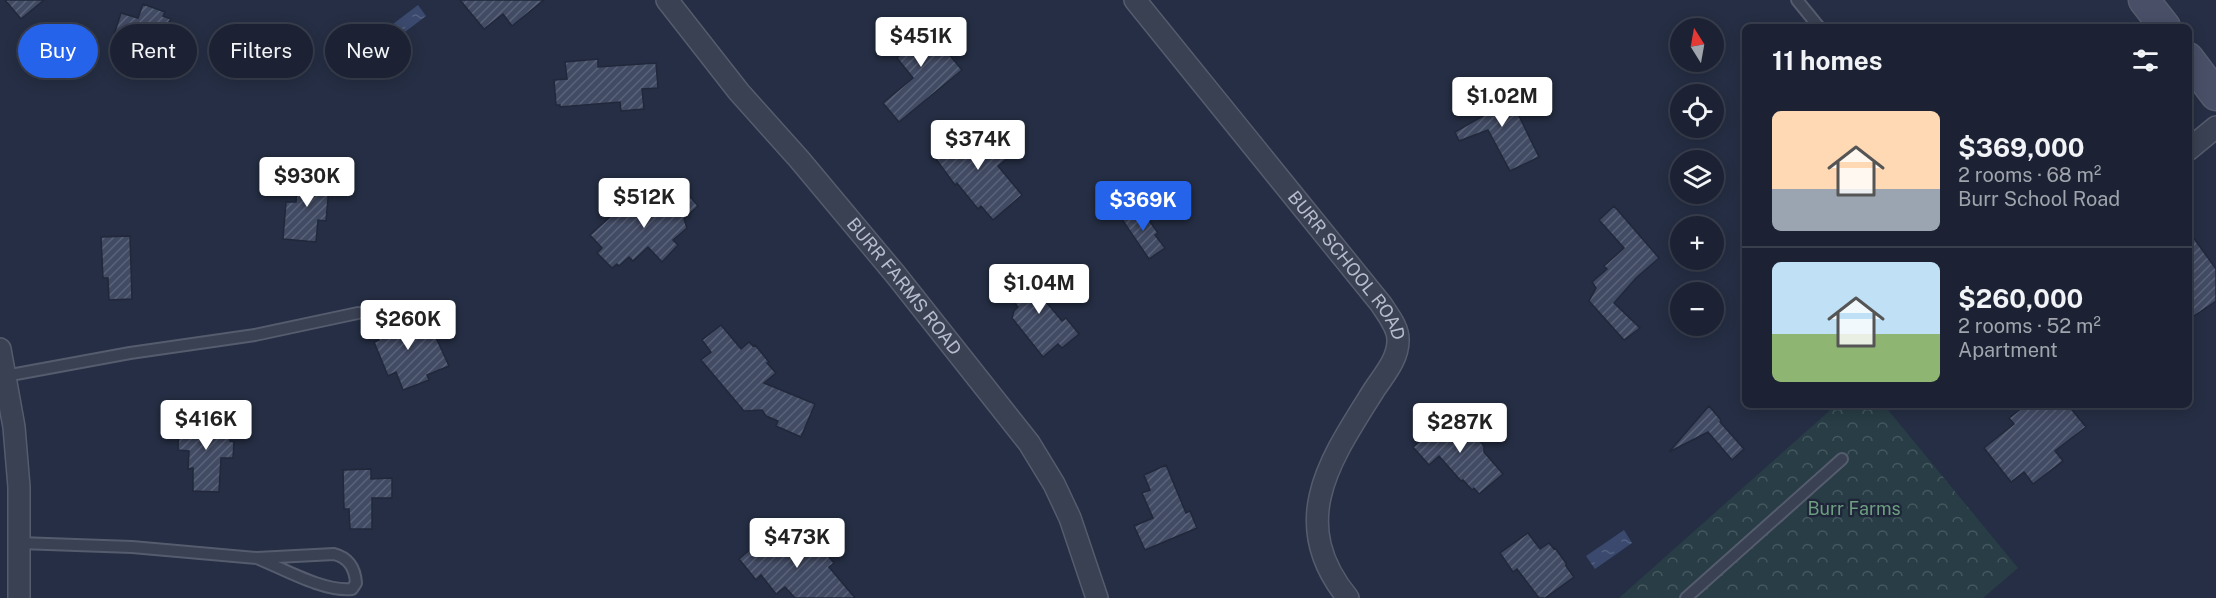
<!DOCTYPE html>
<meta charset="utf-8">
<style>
body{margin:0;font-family:"Public Sans",sans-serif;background:#292f3f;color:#f1f3f6;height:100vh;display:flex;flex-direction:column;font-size:22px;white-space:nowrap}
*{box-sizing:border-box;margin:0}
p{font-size:20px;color:#a0a4ac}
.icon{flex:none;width:33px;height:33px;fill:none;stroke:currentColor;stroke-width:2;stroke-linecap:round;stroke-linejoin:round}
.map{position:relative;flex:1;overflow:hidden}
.side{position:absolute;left:1742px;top:24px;width:450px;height:384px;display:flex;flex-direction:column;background:#1c2233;border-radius:9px;box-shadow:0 3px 15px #0003,0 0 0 2px #3a3f4e}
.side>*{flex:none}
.banner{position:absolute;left:18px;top:24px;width:570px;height:54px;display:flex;gap:12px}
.needle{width:39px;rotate:349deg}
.tools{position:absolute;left:1670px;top:18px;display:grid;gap:12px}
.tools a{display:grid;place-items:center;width:54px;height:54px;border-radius:50%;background:#1c2233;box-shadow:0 3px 15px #0003,0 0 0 2px #3a3f4e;font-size:30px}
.price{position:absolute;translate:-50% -51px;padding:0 14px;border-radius:6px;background:#fff;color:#222;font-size:20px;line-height:39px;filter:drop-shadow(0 2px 3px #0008)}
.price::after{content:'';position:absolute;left:50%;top:36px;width:18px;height:14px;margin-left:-9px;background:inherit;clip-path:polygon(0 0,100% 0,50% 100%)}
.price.current{background:#2563eb;color:#fff}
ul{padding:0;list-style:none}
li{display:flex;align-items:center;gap:18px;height:150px;padding:0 30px}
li+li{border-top:2px solid #3a3f4e}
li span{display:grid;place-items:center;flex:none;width:168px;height:120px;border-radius:9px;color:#555}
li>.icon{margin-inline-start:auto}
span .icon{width:72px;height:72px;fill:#fffc;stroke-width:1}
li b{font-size:26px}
h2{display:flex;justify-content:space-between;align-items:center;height:72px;padding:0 30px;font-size:26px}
.pill{padding:0 21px;border-radius:27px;background:#1c2233;box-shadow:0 3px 15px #0003,0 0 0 2px #3a3f4e;font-size:21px;line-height:54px}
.pill.current{background:#2563eb;color:#fff}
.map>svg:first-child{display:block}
.forest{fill:url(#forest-crowns)}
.water{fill:url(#water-ripples)}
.building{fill:url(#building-hatch);stroke:#21283b;stroke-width:1.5}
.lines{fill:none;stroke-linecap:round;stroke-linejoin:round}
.lane-casing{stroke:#555c6e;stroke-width:14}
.street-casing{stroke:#555c6e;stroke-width:24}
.secondary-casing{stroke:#555c6e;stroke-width:33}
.lane{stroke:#3a4153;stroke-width:10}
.street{stroke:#3a4153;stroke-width:21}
.secondary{stroke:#484f67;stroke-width:30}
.labels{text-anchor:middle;stroke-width:4.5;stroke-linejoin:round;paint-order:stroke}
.street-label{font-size:18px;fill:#b7bdcd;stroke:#1f2639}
.park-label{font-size:18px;fill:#6d9f80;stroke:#1f2639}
</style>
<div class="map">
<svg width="2216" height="598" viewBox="0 0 2216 598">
<defs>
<pattern id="forest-crowns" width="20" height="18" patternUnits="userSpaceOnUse" patternTransform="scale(1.5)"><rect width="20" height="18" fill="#283d45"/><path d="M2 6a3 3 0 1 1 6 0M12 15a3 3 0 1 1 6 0" fill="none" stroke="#45575f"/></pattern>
<pattern id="water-ripples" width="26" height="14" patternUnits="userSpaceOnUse" patternTransform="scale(1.5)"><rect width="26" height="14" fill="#3a496d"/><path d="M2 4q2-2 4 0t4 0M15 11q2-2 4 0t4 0" fill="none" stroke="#546181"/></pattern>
<pattern id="building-hatch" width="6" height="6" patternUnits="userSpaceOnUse" patternTransform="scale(1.5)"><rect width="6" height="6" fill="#424b64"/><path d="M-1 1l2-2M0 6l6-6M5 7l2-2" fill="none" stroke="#5b6379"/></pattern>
</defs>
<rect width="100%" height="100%" fill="#252e44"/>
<path class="forest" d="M1836,405H1884L2018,568L1983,598H1619Z"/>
<path class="water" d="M418,5L426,16L401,35L393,24Z
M1624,530L1632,543L1595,569L1586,556Z"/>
<path class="building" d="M5,0H44L21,19Z
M460,0H544L512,26L503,14L484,29Z
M143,4L165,12L163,16L171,19L169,22L173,24L170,30L192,37L181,69L144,57L147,50L113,38L121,13L138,18Z
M921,19L930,29L933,26L948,43L943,47L962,70L899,122L883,103L913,78L897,58L899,56L890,44Z
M598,59V67L656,63L658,88L642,89L644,109L621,111L620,102L560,107V105H556L554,80L567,79L565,62Z
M1504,84L1512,102L1516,103L1520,112L1519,116L1539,157L1510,171L1488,130L1459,141L1455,132L1483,116L1474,98Z
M972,123L993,149L998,145L1008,158L998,166L1022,195L993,220L981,206L978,209L957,183L955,185L933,155Z
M299,173L330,176L326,221L318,220L316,242L283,239L286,202H296Z
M658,186L676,205L688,194L698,206L684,219L687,228L673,240L678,245L662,262L648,247L633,261L629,257L619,266L617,264L612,268L597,253L602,248L590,235L620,208L627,215Z
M1139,206L1158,233L1155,235L1165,248L1149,259L1121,218Z
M1614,206L1659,258L1636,278L1614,303L1640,328L1624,340L1589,301L1596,288L1592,282L1607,269L1604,266L1624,248L1599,220Z
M2188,230L2216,269V301L2188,320Z
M130,236L132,299L109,300L108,278H103L101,237Z
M1037,266L1049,281L1039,290L1044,295L1042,297L1062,321L1066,318L1079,334L1062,348L1058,344L1043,357L1012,318L1014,311L1018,307L1008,295L1015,289L1012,286Z
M399,310L402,315L404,314L412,334L423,330L425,334L433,331L449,366L427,375L429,380L403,390L396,372L388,376L374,342L379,340L373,324L376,323L374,320Z
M721,325L741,349L749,342L753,346L755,345L769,362L767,363L776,373L764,383L815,404L801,437L776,426L778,421L766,416L762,410L744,411L701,360L711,352L702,340Z
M2026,405H2068L2086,427L2055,451L2063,461L2033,484L2024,472L2011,482L1984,448L2014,424L2009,418Z
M1709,406L1721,420L1720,422L1744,449L1732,460L1708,432L1669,452Z
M1462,417L1479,436L1478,439L1484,446V452L1503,474L1479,494L1474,488L1472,490L1463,480L1461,481L1439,456L1429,465L1413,447L1445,420L1451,426Z
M179,420L231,422L230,441L234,442L233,458H221L219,492L193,491V468L188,469L189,451L178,450Z
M1166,465L1186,513L1190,511L1197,528L1145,550L1134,526L1153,518L1142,493L1150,490L1144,475Z
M371,469V479L392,478V498H372V529H350L349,509H344L343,470Z
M808,531L834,563L829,567L855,598H795L785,587L776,594L761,575L756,580L739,559L760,541L771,553L790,537L794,542Z
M1528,533L1540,549L1549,543L1554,549L1555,548L1566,563V566L1574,577L1545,598H1539L1517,569L1513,572L1500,553Z"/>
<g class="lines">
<defs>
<path id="lane" d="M1797,0L1819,27
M5,376L130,353L255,335L358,313
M20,543L132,547L257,558L334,554C349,558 355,568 356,583L352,589C324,592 284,569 257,558
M1686,598L1842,459"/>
<g id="street">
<path id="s1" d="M667,0L739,92L799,159L896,275L1029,443L1054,484L1070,518L1097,598"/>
<path id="s2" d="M1135,0L1381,304C1388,315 1399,328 1398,341C1398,359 1384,375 1374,390C1330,460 1286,522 1348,598"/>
<path d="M2188,150L2216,127"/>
<path d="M0,349L14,427L19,487V598"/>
</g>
<path id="secondary" d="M2144,0L2165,27
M2188,58L2216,95"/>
</defs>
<use href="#lane" class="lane-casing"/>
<use href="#street" class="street-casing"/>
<use href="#secondary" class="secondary-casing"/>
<use href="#lane" class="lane"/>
<use href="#street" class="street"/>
<use href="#secondary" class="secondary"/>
</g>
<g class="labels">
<g class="street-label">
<text dy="6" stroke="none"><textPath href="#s2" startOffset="340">BURR SCHOOL ROAD</textPath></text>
<text dy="6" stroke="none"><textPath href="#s1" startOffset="372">BURR FARMS ROAD</textPath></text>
</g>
<g class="park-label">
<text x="1854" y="515">Burr Farms</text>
</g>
</g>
</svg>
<div class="tools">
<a><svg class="needle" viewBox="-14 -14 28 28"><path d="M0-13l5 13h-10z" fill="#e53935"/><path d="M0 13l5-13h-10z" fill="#a0a4ac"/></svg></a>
<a><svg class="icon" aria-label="locate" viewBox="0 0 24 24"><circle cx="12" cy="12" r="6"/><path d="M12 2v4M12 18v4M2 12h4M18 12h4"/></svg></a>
<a><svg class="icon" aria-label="layers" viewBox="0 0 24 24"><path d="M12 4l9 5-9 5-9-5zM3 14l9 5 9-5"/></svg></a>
<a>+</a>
<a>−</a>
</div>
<b class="price" style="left:921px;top:68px">$451K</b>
<b class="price" style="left:1502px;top:128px">$1.02M</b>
<b class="price" style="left:978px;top:171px">$374K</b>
<b class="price" style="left:307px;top:208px">$930K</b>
<b class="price" style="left:644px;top:229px">$512K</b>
<b class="price current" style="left:1143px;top:232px">$369K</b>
<b class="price" style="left:1039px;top:315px">$1.04M</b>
<b class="price" style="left:408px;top:351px">$260K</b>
<b class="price" style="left:206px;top:451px">$416K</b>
<b class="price" style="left:1460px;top:454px">$287K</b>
<b class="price" style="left:797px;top:569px">$473K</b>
<div class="banner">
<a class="pill current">Buy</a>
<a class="pill">Rent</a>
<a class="pill">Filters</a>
<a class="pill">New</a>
</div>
<section class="side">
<h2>11 homes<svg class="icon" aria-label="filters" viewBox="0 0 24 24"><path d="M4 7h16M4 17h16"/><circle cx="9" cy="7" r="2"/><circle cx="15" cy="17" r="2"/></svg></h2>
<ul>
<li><span style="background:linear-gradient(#ffd9b3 65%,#9aa5b1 0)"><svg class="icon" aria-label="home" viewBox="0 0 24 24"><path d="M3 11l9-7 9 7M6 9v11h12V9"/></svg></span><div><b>$369,000</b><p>2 rooms · 68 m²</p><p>Burr School Road</p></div></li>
<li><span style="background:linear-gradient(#bfe0f5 60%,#8fb573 0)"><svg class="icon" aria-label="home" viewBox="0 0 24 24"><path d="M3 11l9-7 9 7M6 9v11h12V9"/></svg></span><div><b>$260,000</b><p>2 rooms · 52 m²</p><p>Apartment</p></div></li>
</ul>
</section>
</div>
